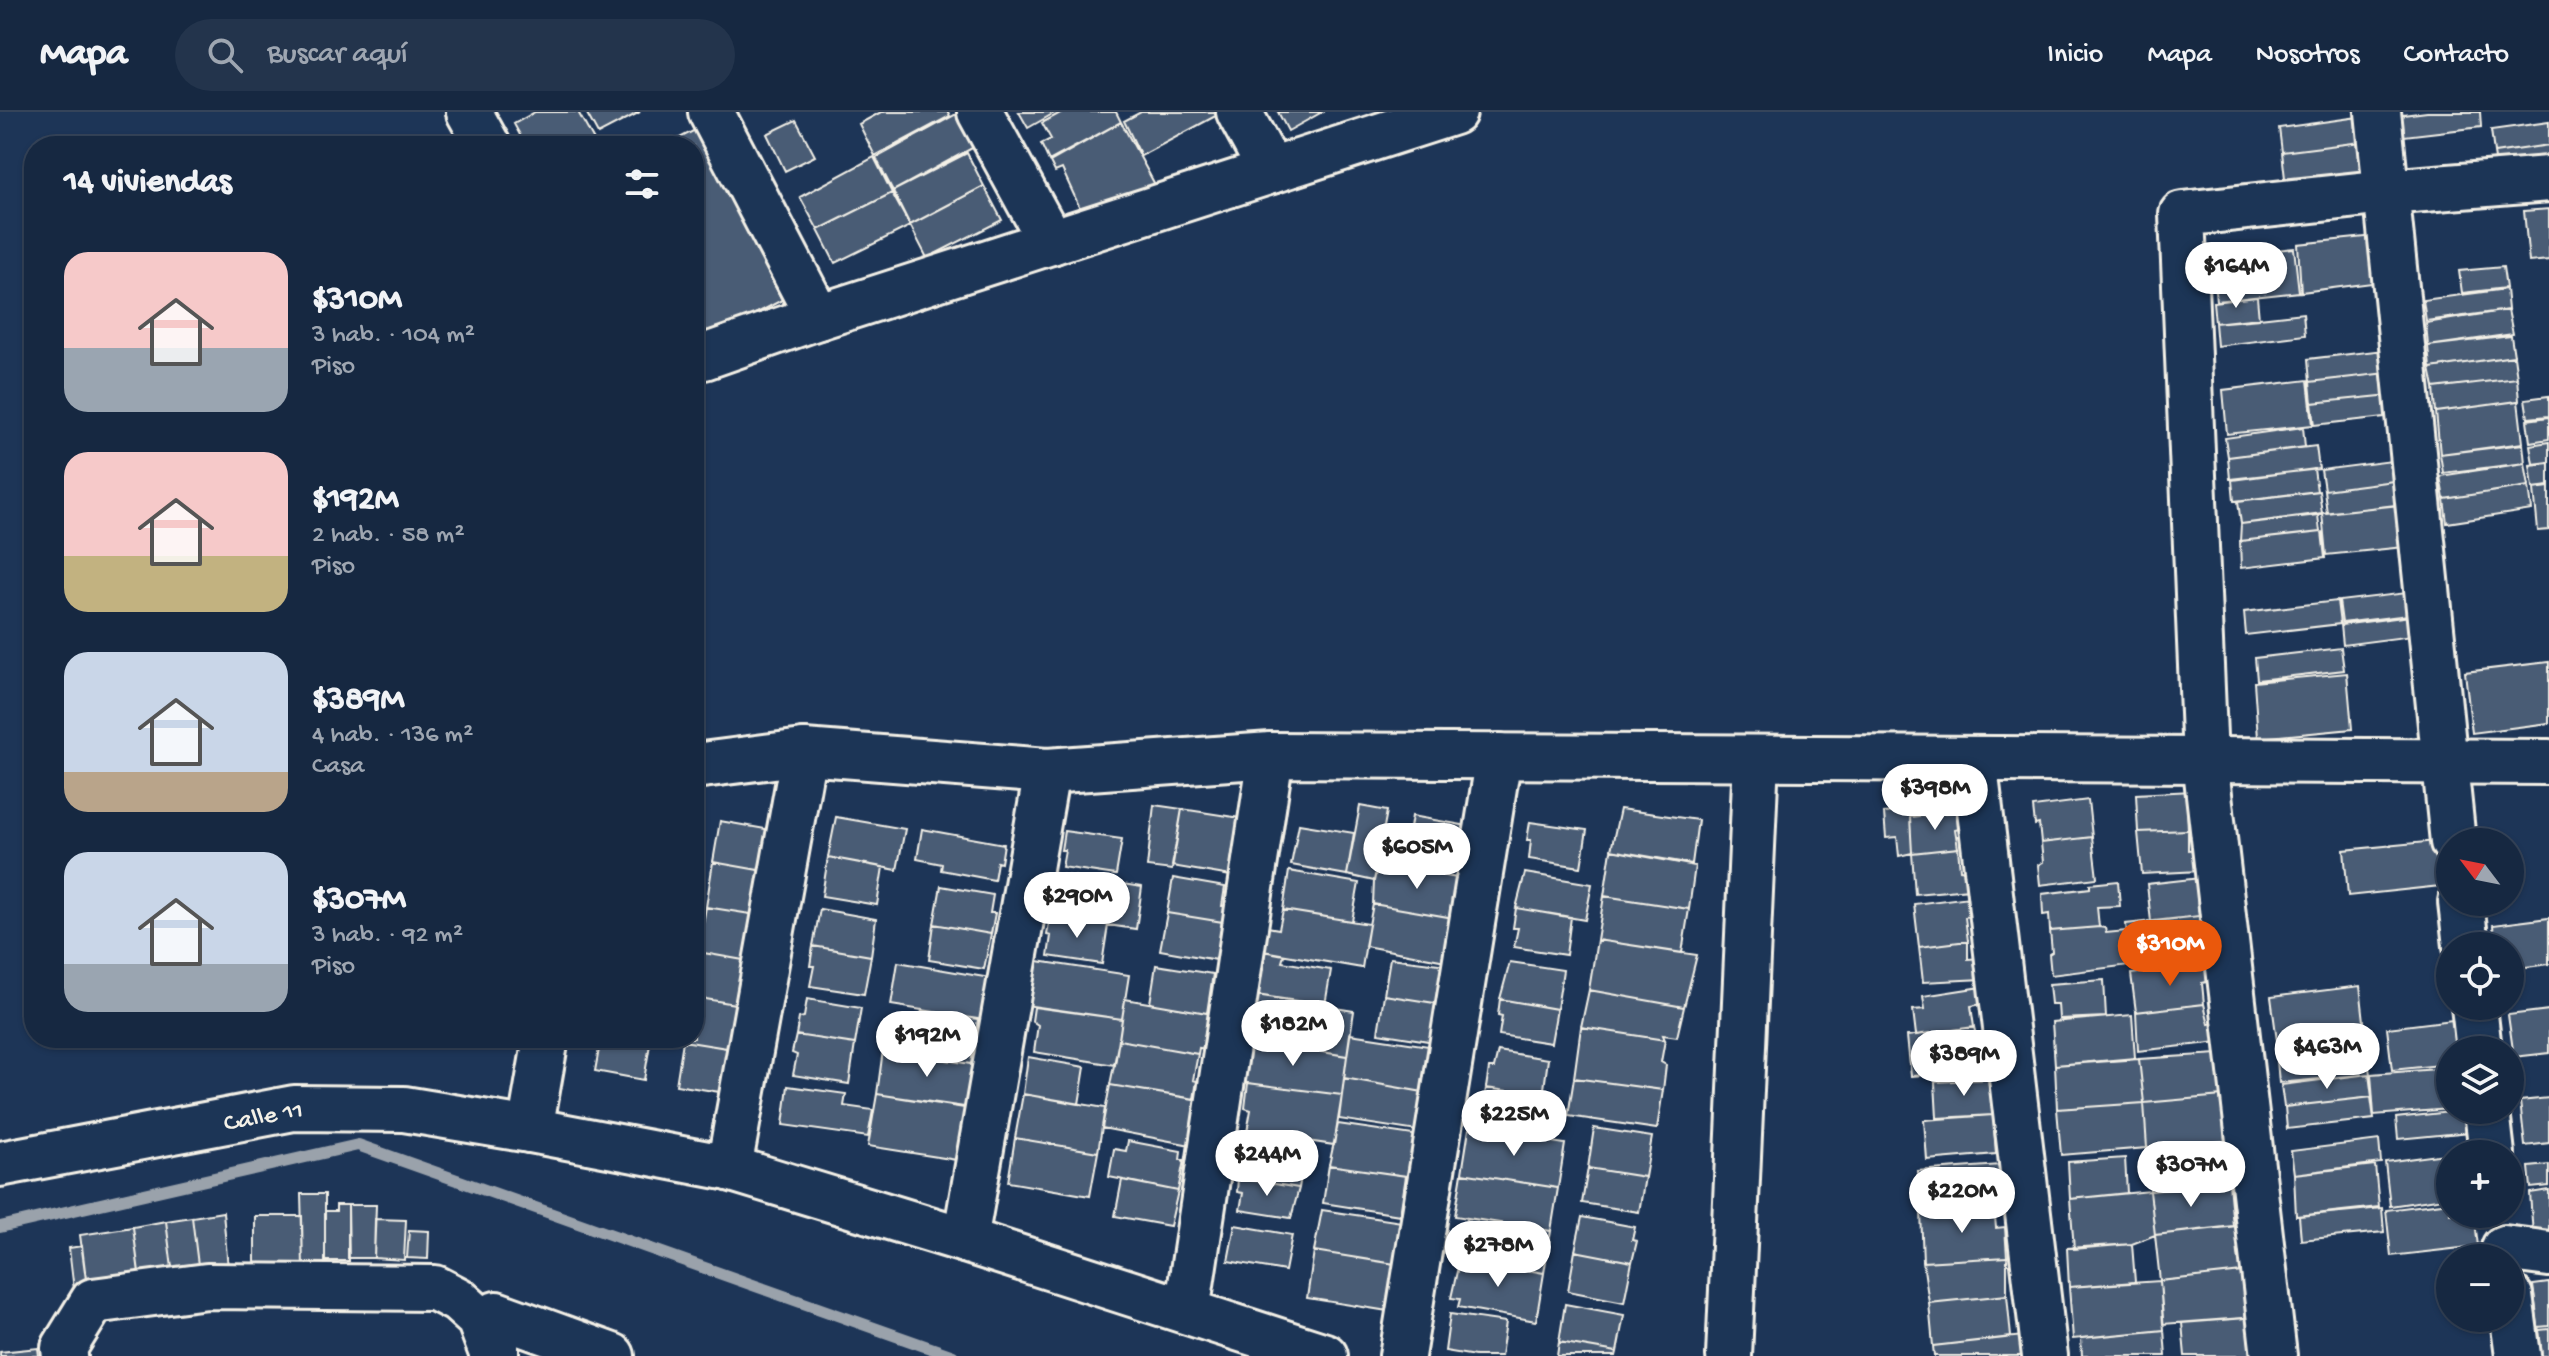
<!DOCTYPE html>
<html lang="es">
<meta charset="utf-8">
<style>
body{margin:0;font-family:"Gochi Hand",sans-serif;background:#23344c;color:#f1f3f6;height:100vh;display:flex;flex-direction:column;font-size:30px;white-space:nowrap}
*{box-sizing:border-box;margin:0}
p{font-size:26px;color:#9ea6b1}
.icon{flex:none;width:44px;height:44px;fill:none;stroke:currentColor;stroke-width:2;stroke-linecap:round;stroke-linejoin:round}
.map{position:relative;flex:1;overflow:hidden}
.details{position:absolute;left:24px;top:24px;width:680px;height:912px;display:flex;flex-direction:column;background:#162841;border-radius:32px;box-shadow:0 2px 6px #0004,0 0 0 2px #35445a}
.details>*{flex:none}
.needle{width:52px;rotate:302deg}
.buttons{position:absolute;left:2436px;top:716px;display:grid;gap:16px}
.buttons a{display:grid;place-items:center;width:88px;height:88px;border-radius:50%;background:#162841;box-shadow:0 2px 6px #0004,0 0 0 2px #35445a;font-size:40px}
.price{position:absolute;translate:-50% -68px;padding:0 18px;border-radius:28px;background:#fff;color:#222;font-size:26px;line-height:52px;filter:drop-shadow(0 2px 4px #0008)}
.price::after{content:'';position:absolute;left:50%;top:48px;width:24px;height:18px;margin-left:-12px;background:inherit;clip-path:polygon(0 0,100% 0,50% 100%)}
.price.on{background:#ea580c;color:#fff}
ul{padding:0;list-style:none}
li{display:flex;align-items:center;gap:24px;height:200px;padding:0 40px}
li span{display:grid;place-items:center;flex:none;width:224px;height:160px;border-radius:24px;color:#555}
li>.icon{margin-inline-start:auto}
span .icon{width:96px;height:96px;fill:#fffc;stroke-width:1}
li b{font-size:34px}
h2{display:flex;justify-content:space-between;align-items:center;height:96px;padding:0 40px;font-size:34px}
header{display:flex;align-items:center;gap:48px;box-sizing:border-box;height:112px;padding:0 40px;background:#162841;border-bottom:2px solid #35445a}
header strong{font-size:38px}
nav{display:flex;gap:44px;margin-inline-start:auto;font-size:28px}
.search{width:560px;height:72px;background:#23344c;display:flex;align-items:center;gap:20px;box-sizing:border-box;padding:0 28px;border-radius:44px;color:#9ea6b1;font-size:30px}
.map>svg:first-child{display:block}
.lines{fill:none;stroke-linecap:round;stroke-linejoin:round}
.stream{stroke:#9aa2ab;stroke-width:12}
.building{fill:#485b74;stroke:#f4f1e8;stroke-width:2}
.minor-casing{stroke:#f4f1e8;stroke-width:50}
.minor{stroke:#1d3557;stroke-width:44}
.labels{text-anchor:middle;stroke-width:7;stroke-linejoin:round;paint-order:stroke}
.street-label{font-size:26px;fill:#f4f1e8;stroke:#1d3557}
</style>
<header>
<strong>Mapa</strong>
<div class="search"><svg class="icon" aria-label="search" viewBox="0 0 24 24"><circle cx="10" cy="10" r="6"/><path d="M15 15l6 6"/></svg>Buscar aquí</div>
<nav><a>Inicio</a><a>Mapa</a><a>Nosotros</a><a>Contacto</a></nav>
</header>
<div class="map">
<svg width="2549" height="1244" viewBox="0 0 2549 1244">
<rect width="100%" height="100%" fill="#1d3557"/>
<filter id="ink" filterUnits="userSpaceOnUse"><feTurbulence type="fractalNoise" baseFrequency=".0125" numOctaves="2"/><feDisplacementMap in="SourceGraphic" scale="16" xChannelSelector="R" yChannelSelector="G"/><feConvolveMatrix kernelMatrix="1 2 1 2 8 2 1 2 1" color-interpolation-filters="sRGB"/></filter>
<g filter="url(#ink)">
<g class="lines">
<path class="stream" d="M0,1115L358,1033L953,1244"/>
</g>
<path class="building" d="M535,0H578L597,34H526L514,12Z
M586,0H640L598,22Z
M881,0H948L950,4L875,44L859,12Z
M1019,0H1056L1028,16Z
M1062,0H1116L1121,10L1049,49L1041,32L1051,27L1042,11Z
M1141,0H1223L1141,44L1124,9Z
M1278,0H1322L1288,19Z
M2427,0H2480L2481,15L2396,25L2395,4Z
M958,1L976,34L893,79L876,46Z
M2366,4L2369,29L2282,40L2279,16Z
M796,8L815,44L785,59L767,22Z
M1121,10L1159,80L1085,107L1062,57L1055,60L1050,50Z
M2549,10V33L2494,41L2491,18Z
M697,17L782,188L709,226L694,196V149L701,146L694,131V34H664Z
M2369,29L2373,75L2287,84L2282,40Z
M2549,33V60L2498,66L2494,41Z
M967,41L984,74L910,113L893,79Z
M874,45L892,81L818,118L800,85Z
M984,74L1002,108L927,146L910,113Z
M892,81L910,114L835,151L818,118Z
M2549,97V148L2529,150L2524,99Z
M2385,123L2388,169L2301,180L2298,132Z
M2294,136L2299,180L2216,189L2212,145Z
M2503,155L2506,176L2462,181L2459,159Z
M2506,177L2508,198L2426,209L2423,188Z
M2257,185L2259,207L2215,211L2213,190Z
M2508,198L2513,222L2428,234L2426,211Z
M2303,201L2305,223L2217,234L2215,211Z
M2511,224L2514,244L2430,256L2428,234Z
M2392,237L2395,260L2310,270L2308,247Z
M2514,244L2517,266L2434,276L2430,256Z
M2395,260L2400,282L2312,291L2310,270Z
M2517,266L2519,289L2436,300L2434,276Z
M2308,268L2313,313L2227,322L2223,278Z
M2400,282L2402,303L2315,313L2312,291Z
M2549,284V304L2528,306L2525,287Z
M2518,289L2523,331L2440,342L2436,300Z
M2549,305V327L2530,330L2527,308Z
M2303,315L2305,335L2228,345L2225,326Z
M2549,330V350L2533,352L2530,333Z
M2523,332L2525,351L2443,361L2440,342Z
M2316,334L2319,357L2230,367L2228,345Z
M2407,347L2409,367L2324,378L2321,358Z
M2525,351L2529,374L2444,387L2440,364Z
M2549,351V374L2533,376L2530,353Z
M2314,357L2317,379L2234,389L2232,368Z
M2409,367L2413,391L2327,401L2324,378Z
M2529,374L2532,398L2447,411L2444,387Z
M2549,375V418L2538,419L2534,377Z
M2319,379L2322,401L2241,412L2238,389Z
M2410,392L2414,434L2326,443L2322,401Z
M2318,403L2320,420L2240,429L2241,412Z
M2322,420L2325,446L2241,456L2240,429Z
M2415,480L2417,502L2342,511L2339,489Z
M2337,489L2340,512L2246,523L2244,500Z
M2426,502L2428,522L2343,533L2341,513Z
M2341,536L2344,558L2257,568L2255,546Z
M2549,550V611L2472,621L2465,560Z
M2347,561L2352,617L2258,626L2254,570Z
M2192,679L2193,693L2187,695L2188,718L2138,720L2136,682Z
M2088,688L2092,725L2041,731L2039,712L2035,713L2033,695Z
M1154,693L1182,697L1172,758L1147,755Z
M1360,694L1387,699L1374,769L1347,763Z
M1182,697L1247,707L1237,765L1172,754Z
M1620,697L1698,708L1692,752L1611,738Z
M1913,698L1914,704L1910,705L1912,741L1899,744L1897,725L1886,726L1884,701Z
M1962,699L1963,715L1955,717L1958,736L1912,741L1910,705Z
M1412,704L1468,714L1461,754L1405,745Z
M836,705L905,717L897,758L828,745Z
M720,709L771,718L764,759L713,750Z
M1530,710L1587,718L1581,755L1529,747L1531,728H1527Z
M1299,712L1354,721L1347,763L1291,753Z
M922,717L1004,732L1001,751L997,750L994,768L941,758L942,752L917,747Z
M2188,718V738L2198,737L2200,759L2142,762L2138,720Z
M1064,719L1122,727L1116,763L1062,755L1065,738H1061Z
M2092,725L2097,766L2040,773L2038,753L2043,750L2041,731Z
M2436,729L2440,774L2348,784L2344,738Z
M1958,736L1960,758L1967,759L1969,777L1915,782L1912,741Z
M1611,738L1695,754L1689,797L1604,784Z
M828,745L883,755L877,793L822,784Z
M713,750L764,759L757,803L706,795Z
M1378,752L1463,767L1454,806L1373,792L1374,769Z
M1289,759L1359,771L1352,809L1283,798Z
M1045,760L1142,775L1136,817L1038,803Z
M1525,761L1592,772L1585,808L1516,796Z
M1173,766L1225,775L1222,794H1226L1223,810L1167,801Z
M2200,766L2202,784L2197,785L2199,804L2151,810L2147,772Z
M2118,769L2120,794L2097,795L2099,815L2050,819L2049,802L2043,803L2042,782L2090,776V772Z
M941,774L993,783L990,801H995L991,822L934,812Z
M1604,784L1689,797L1682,841L1597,828Z
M1969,785L1971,804L1965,805L1968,829L1919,835L1914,792Z
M1373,792L1454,806L1446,849L1365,834Z
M706,795L757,803L749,849L698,840Z
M1516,796L1571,805L1566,843L1514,835L1518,816H1513Z
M820,797L876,807L871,844L813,834Z
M1283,798L1369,812L1362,856L1263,839L1267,815L1279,817Z
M1167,801L1223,810L1217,848L1160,838Z
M1050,804L1108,813L1102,852L1048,844L1051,824L1047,823Z
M2199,804L2200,823H2207L2208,844L2130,853L2126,812Z
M2549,806V852L2510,857V834H2495L2493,813Z
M934,812L991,822L984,857L929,848Z
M2099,815L2105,816L2106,821L2126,819L2130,853L2051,863L2049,842L2052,840L2050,819Z
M1597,828L1697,843L1684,895L1589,878Z
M1968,829V847L1981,846L1982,867L1923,870L1919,835Z
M813,834L871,844L864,882L810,874L814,854H810Z
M1263,839L1284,843L1282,850L1331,858L1325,893L1256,883Z
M698,840L749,849L741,893L694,885V861Z
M1390,846L1448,853L1441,892L1384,883Z
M1031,848L1129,863L1122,907L1025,893Z
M898,850L996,867L990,909L891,893Z
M1510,850L1563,858L1557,897L1500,887Z
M2209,852L2211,869L2202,871L2204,892L2136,900L2131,862Z
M1156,853L1213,862L1207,901L1150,891Z
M2104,868L2106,905L2059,907L2058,892H2051L2049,872Z
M2360,874L2365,918L2277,929L2271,885Z
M1981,875L1983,892L1971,894L1974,915L1916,923L1913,898L1925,897L1923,884Z
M1589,878L1684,895L1677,925L1663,923L1665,928L1581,915Z
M1256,883L1354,899L1347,944L1267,931L1270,915L1250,912Z
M1384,883L1441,892L1435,930L1378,921Z
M694,885L741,893L733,937L683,929V926H694Z
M807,887L861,896L855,932L796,923L799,906L804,905Z
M1125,887L1219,903L1213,938L1199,936L1198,942L1119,928Z
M1500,887L1557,897L1551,931L1499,923L1502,904L1498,903Z
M2204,892L2209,912L2217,910L2219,930L2138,939L2136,900Z
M1034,895L1122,907L1115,953L1034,940L1038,913L1032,909Z
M922,898L978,907L971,952L914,943Z
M2549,898V941L2514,945L2508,903Z
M2132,903L2135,946L2055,953L2052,910Z
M2452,908L2455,938H2450V952L2392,958L2387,916Z
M1581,915L1665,928L1661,950L1666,953L1663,978L1574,966Z
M1974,915L1979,936L1984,937L1986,951L1940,956L1941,962L1911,964L1907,924Z
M1350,922L1429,934L1427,955L1434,956L1429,981L1344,966Z
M796,923L855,932L849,972L793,963L797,943L792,941Z
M601,926H651L644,968L595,959Z
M1119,928L1198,942L1193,968L1197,969L1194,987L1110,973Z
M683,929L733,937L726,981L676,973Z
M1246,930L1267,931L1347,944L1342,983L1240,970Z
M2366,937L2370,962L2279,971L2277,948Z
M883,938L978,953L971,997L877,982Z
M1498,939L1548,947L1543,984L1486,976L1489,956H1494Z
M2218,942L2222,984L2144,991L2139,947Z
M1028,945L1085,955L1079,992L1023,982Z
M2139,947L2144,991L2057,997L2055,953Z
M2450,956V997L2374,1003L2371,962Z
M2369,962L2372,985L2284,995L2281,973Z
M1344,966L1429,981L1417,1019L1339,1007Z
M1574,966L1663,978L1657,1017L1568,1004Z
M1991,967L1993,1003L1937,1006L1935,970Z
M1248,971L1342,983L1334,1033L1247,1020L1251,998L1245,996Z
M1110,973L1208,989L1201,1035L1102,1016Z
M788,974L846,982L844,994L873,998L868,1025L783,1013Z
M1486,976L1543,984L1537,1020L1485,1012L1487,992L1484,991Z
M877,982L965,995L957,1048L868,1034Z
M1023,982L1105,996L1098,1040L1015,1026Z
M2222,984L2225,1029L2147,1036L2144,991Z
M2371,985L2374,1007L2287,1017L2285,995Z
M2549,986V1031L2525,1034L2520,989Z
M2144,991L2147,1036L2061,1043L2057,997Z
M2468,998L2470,1020L2398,1027L2396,1006Z
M1993,1003L1996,1042L1927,1048L1924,1008Z
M1338,1012L1427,1025L1421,1066L1329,1053Z
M1594,1016L1652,1025L1645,1065L1588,1056Z
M1469,1017L1565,1032L1558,1076L1462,1061Z
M1015,1026L1098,1040L1090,1084L1008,1070Z
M1251,1026L1306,1036L1299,1076L1238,1066L1243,1044L1248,1045Z
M2379,1028L2381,1051L2294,1062L2291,1039Z
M1128,1029L1181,1039L1180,1048H1184L1178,1079L1109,1065L1114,1037L1126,1039Z
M2225,1029L2229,1072L2150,1079L2147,1036Z
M2467,1039L2468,1042H2450V1085L2390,1094L2385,1050Z
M2125,1046L2127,1081L2070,1087L2068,1050Z
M1329,1053L1406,1064L1400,1103L1323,1091Z
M2001,1053L2003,1071L1992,1072L1994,1094L1921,1099L1918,1059Z
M2375,1053L2379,1095L2296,1104L2294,1062Z
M2549,1053V1074L2531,1076L2529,1055Z
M1588,1056L1645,1065L1639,1100L1582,1091Z
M1462,1061L1558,1076L1551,1119L1455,1104Z
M1238,1066L1299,1076L1291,1106L1240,1098L1243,1081L1237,1080Z
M1122,1068L1178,1079L1170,1114L1115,1104Z
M2229,1072L2233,1114L2155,1123L2150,1079Z
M2549,1078V1121L2533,1123L2530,1081Z
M2150,1079L2155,1123L2132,1132L2074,1137L2070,1087Z
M301,1082H325V1154H303Z
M2450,1090V1102H2474L2478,1134L2391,1144L2386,1098Z
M336,1093H348L349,1149H325V1099H336Z
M348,1093H376L374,1146H348Z
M1994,1094L1996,1116L2005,1115L2007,1145L1923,1150L1921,1099Z
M2382,1096L2384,1120L2301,1128L2299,1104Z
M1322,1098L1402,1110L1395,1152L1314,1139Z
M223,1100L228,1156L198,1153L192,1105Z
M255,1104H302L303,1159L255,1160Z
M192,1105L198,1153L172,1156L166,1109Z
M1582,1105L1635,1115L1632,1128L1637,1129L1632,1150L1575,1139Z
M1467,1106L1551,1119L1544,1161L1460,1146Z
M375,1107L406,1108L404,1148L374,1146Z
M166,1109L172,1156L139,1161L133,1115Z
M1235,1113L1292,1123L1285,1159L1228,1149Z
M2247,1113L2251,1159L2160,1169L2155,1123Z
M133,1115L140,1168L87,1175L80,1123Z
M409,1118L429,1119L428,1147L407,1146Z
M2132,1132L2135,1170L2069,1175L2067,1136Z
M82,1134L87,1175L74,1178L69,1136Z
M1314,1139L1395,1152L1388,1199L1307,1186Z
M1575,1139L1632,1150L1624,1190L1568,1179Z
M2007,1145V1183L1929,1191L1923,1150Z
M1460,1146L1544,1161L1536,1209L1458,1195L1460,1187L1451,1186Z
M2251,1159L2256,1205L2163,1212L2160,1169Z
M2160,1169L2164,1218L2073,1227L2069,1175Z
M2549,1171V1214L2538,1215L2533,1173Z
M2007,1183L2011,1225L1933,1234L1929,1191Z
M1565,1192L1624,1203L1617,1240L1559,1230Z
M1450,1202L1506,1210L1501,1244H1475L1445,1239Z
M2247,1206L2250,1244H2185L2182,1211Z
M2549,1217V1244H2542L2539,1218Z
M2164,1218L2166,1244H2082L2081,1226Z
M2023,1224L2025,1244H1934L1933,1234Z
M1559,1230L1617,1240L1616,1244H1557Z
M38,1236L39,1244H0V1240Z"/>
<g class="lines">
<defs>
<g id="minor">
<path d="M469,0L488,34"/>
<path d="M711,0L818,205"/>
<path d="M980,0L1051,130"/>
<path d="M1239,0L1271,59"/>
<path d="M2378,0L2453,730"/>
<path d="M704,245L818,205L1454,0"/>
<path d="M1974,647L2045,1244"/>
<path d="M694,654L804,640L1047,659L1271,643L2549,650"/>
<path d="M2461,790L2466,834"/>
<path d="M2474,894L2479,938"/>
<path d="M2487,998L2492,1042"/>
<path d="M530,1018L546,926"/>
<path id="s1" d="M0,1052L294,996L404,997L530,1018L729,1056L965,1128L1325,1244"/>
<path d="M729,1056L804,640"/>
<path d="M965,1128L1047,659"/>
<path d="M2504,1136L2549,1142"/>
<path d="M2510,1184L2518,1244"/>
<path d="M1187,1199L1271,643"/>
<path d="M65,1244L64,1236L93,1189L207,1174L435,1176L458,1188L479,1207L493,1244"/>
<path d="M496,1244V1202L612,1244"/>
<path d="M1402,1244L1499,644"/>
<path d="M1729,1244L1756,646"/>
<path d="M2274,1244L2205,648L2182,102L2386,80L2549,67"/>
</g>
</defs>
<use href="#minor" class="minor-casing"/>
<use href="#minor" class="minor"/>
</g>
</g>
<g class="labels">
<g class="street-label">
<text dy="9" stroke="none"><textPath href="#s1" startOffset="268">Calle 11</textPath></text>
</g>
</g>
</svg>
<div class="buttons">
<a><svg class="needle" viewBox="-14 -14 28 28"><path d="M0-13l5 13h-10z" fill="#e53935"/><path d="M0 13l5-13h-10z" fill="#9ea6b1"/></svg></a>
<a><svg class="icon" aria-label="locate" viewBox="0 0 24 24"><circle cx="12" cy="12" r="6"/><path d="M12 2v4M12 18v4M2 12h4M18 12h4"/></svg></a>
<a><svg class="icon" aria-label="layers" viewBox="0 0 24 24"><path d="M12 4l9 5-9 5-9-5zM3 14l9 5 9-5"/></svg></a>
<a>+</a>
<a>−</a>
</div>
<b class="price" style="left:2236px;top:198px">$164M</b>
<b class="price" style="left:1935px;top:720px">$398M</b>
<b class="price" style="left:1417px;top:779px">$605M</b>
<b class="price" style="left:1077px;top:828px">$290M</b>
<b class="price on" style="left:2170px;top:876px">$310M</b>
<b class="price" style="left:1293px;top:956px">$182M</b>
<b class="price" style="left:927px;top:967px">$192M</b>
<b class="price" style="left:2327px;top:979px">$463M</b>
<b class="price" style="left:1964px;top:986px">$389M</b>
<b class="price" style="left:1514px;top:1046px">$225M</b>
<b class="price" style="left:1267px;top:1086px">$244M</b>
<b class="price" style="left:2191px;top:1097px">$307M</b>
<b class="price" style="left:1962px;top:1123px">$220M</b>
<b class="price" style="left:1498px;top:1177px">$278M</b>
<section class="details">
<h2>14 viviendas<svg class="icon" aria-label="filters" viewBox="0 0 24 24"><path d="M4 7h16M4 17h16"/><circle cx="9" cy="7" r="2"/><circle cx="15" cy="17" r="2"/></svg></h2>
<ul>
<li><span style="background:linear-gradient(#f6c9c9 60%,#9aa5b1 0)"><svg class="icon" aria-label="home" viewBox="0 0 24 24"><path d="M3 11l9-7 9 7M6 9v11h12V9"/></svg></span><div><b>$310M</b><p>3 hab. · 104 m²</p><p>Piso</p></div></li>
<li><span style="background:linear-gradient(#f6c9c9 65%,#c2b280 0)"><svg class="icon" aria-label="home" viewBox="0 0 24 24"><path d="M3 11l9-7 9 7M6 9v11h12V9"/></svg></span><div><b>$192M</b><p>2 hab. · 58 m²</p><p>Piso</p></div></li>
<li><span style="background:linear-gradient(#c9d6e8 75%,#b9a48a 0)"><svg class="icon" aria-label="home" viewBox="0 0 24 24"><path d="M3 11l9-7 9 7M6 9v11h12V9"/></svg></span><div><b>$389M</b><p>4 hab. · 136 m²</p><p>Casa</p></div></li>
<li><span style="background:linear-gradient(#c9d6e8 70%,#9aa5b1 0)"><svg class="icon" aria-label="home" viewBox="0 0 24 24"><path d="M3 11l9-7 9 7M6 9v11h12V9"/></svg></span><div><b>$307M</b><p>3 hab. · 92 m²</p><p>Piso</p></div></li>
</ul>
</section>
</div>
